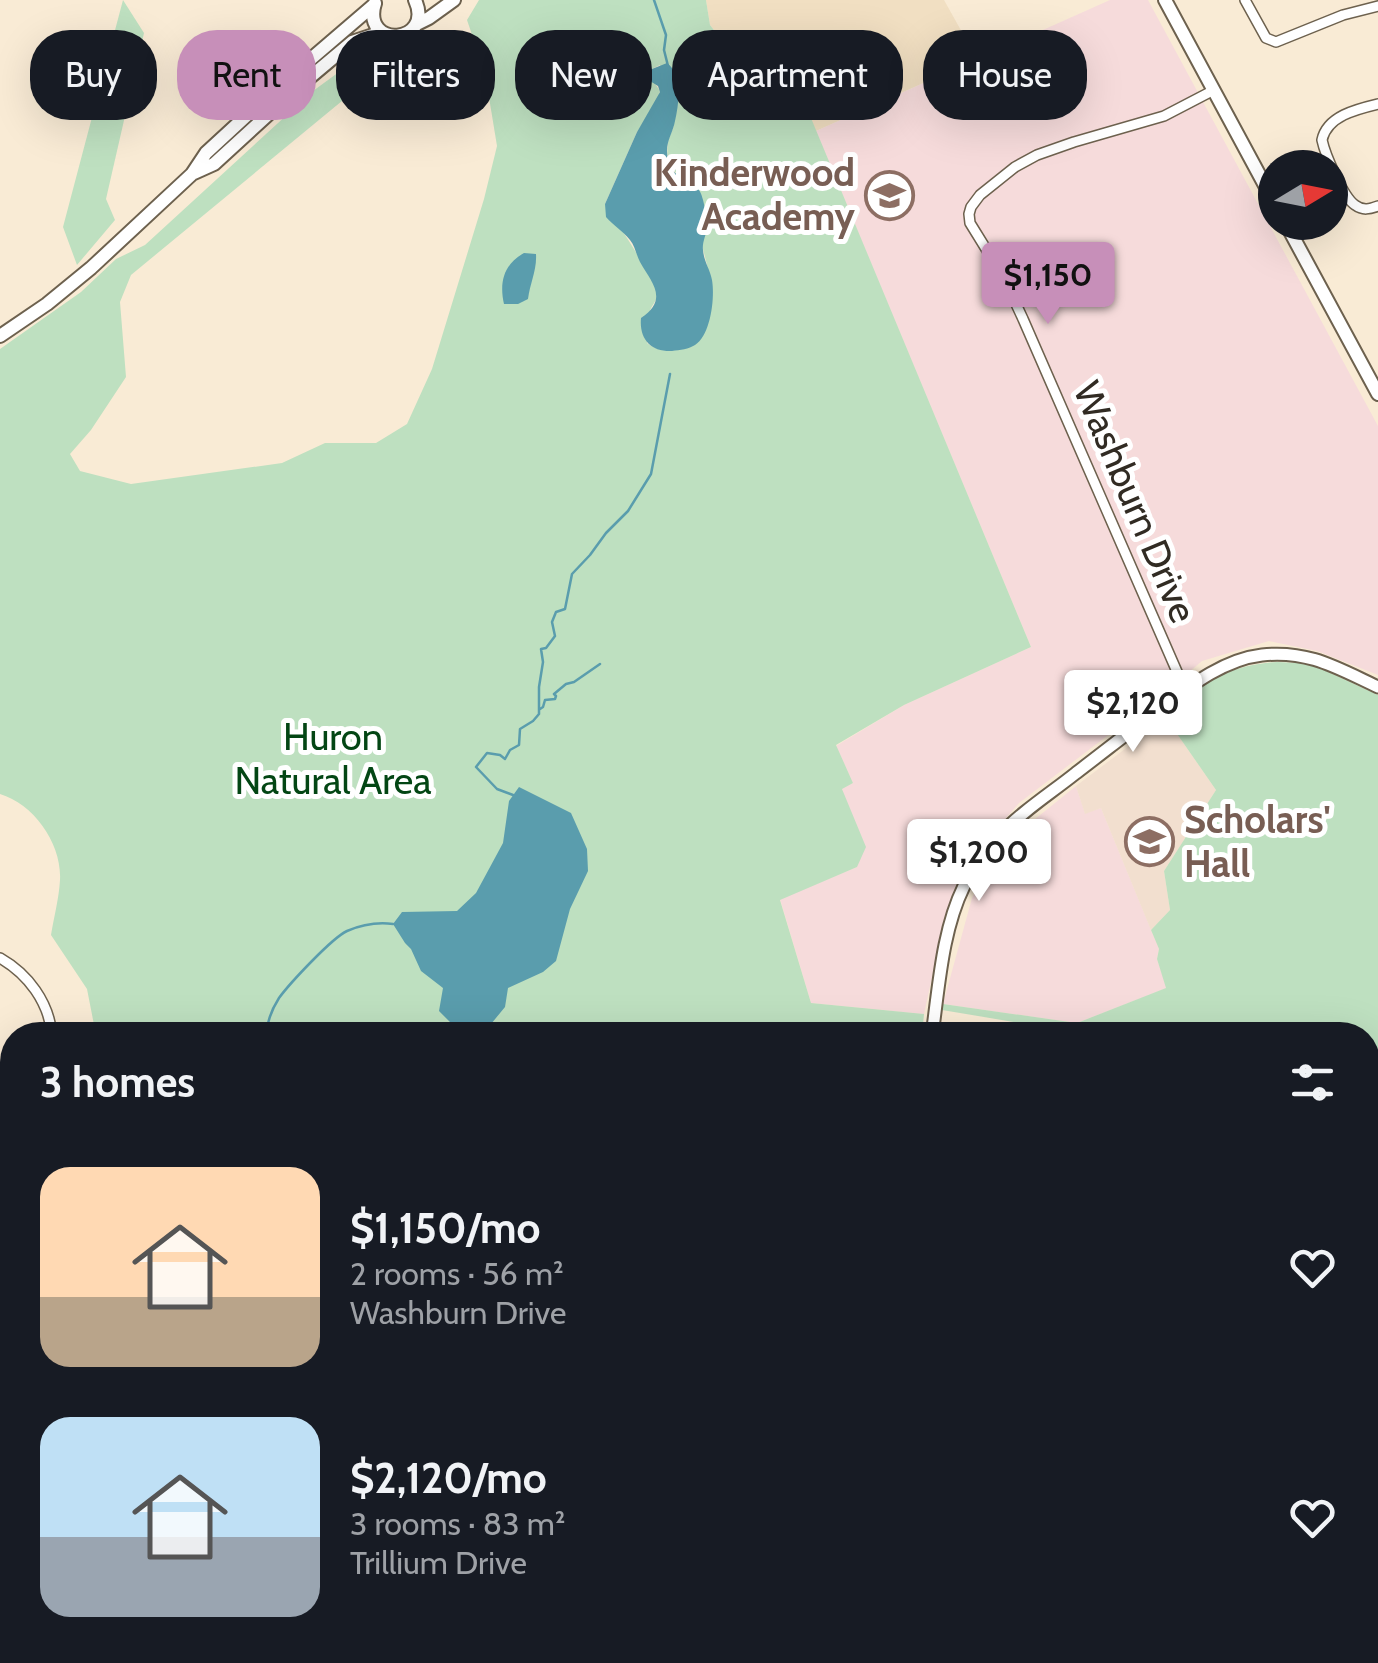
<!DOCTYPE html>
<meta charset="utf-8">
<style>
body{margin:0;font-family:Cabin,sans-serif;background:#20242c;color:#f1f3f6;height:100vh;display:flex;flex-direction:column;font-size:38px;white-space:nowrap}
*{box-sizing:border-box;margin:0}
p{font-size:32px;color:#9ea1a6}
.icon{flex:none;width:55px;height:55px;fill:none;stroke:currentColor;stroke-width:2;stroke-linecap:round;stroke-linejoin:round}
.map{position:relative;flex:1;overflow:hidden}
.drawer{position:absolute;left:0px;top:1022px;width:1380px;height:642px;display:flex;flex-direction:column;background:#171b24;border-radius:40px 40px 0 0;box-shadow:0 10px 40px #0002}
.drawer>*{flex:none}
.hud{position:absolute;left:30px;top:30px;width:1320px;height:90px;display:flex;gap:20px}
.needle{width:65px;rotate:80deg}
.tools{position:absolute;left:1258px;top:150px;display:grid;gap:20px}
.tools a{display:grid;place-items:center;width:90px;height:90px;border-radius:50%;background:#171b24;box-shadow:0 10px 40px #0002;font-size:50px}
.price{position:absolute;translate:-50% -85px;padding:0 22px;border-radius:10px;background:#fff;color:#222;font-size:32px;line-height:65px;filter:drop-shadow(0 2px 5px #0008)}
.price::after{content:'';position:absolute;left:50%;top:60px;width:30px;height:22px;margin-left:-15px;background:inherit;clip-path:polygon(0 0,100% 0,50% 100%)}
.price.selected{background:#c78fb9;color:#111}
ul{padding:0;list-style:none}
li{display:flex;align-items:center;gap:30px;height:250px;padding:0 40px}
li span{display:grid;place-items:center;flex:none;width:280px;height:200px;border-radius:30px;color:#555}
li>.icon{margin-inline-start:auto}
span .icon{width:120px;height:120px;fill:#fffc;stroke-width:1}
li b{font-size:42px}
h2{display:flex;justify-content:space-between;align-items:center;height:120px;padding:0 40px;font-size:42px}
.pill{padding:0 35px;border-radius:40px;background:#171b24;box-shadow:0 10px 40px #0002;font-size:35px;line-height:90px}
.pill.selected{background:#c78fb9;color:#111}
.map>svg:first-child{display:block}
.built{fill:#f1dfc2}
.industrial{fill:#f6dbdb}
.education{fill:#f2dfcf}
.green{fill:#bee0c0;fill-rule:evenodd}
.water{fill:#5a9dad}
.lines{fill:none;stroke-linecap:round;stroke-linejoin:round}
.stream{stroke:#5a9dad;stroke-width:2.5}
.minor-casing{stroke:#6d614e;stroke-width:12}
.tertiary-casing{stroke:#6d614e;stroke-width:15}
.secondary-casing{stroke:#6d614e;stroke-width:16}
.minor{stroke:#fff;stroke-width:9}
.tertiary{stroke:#fff;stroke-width:11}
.secondary{stroke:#fff;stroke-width:12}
.labels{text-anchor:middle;stroke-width:10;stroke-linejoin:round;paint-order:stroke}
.education-label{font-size:38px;font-weight:bold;fill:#785e54;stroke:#fff;text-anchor:end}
.street-label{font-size:38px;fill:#312b23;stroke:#fff}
.park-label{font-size:38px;fill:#034614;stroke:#fff}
</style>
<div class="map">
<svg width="1378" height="1663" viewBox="0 0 1378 1663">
<rect width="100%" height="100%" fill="#f9ebd5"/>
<path class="built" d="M706,0H944L977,59L816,131L801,118L770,130L765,96L710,25Z"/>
<path class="industrial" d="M1110,0H1148L1378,426V675L1317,651L1269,641L1202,661L1174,685L1019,803L962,868L945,917L924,1014L811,1003L780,899L857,867L842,788L853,783L836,746L904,705L1031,647L816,131Z
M1076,786L1085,813L1101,808L1159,949L1157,959L1167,988L1077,1023L943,1004L972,898L993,859L1024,828Z
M1368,1135L1378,1136V1614L1368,1626Z
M1076,1652L1081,1663H823L816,1653Z
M1100,1653H1341L1331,1663H1105Z"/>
<path class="education" d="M1166,718L1216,790L1164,871L1170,910L1151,930L1101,808L1085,814L1076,786Z"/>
<path class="green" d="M123,0L144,33L106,199L115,220L77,265L63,227Z
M479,0H706L710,25L765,96L796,82L1031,647L904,705L836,745L853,783L842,789L866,847L857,867L780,900L811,1003L924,1014L922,1035H96L87,989L51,935C54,917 59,898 60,880C62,844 34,804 0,794V349L81,292L116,259L145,245L313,91L354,61L360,69L377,58L382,68L131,275L120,302L126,377L91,430L70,454L80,471L131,484L282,463L325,443H376L407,424L432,369L484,199L497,146L485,73L467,20ZM660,65C665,82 673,102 674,120C675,128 669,135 668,143C664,166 677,177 696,186L702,245L708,269L686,348C671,351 660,353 647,343C648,333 646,320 650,311C651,306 656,302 657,296C659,283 614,219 605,204L637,132L657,101L660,91L649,75L652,69Z
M1277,662L1301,663L1318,667L1378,695V1136L1368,1135V1035H1035L1034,1027L1026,1024L942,1010L943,1004L1077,1023L1166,988L1157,959L1159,949L1151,930L1170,910L1164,871L1216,790L1166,718C1199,684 1228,665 1277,662Z
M816,1652L823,1663H99L96,1653Z"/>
<path class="water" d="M667,63C683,75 679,103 675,121C673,132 667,140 667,151C668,182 689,174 699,190C704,197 707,219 707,228C706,236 702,242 703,250C704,262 710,269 712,280C715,297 711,335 695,345C689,349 680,350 672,351C651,352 639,339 641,318C669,299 652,283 640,262C636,254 635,246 630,240C623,231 613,225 606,217L605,204L637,132L660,92L658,86L650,81L649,75L652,69Z
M524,253L536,254C537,270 530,283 528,299L518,304H504C499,282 504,264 524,253Z
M519,787L571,813L587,849L588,871L570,909L556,961L543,972L508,988L505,1007L491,1024L470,1031L455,1027L439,1011L443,988L421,971L411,949L405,943L393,924L402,912L457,911L476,893L503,843L509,801Z"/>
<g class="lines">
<path class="stream" d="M654,0L666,35L664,50L668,66
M540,709L543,707L545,700L555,699L556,696L554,694L566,684L574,682L600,664
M513,795L497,789L476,767L487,753L500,755L505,759L510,750L519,745L520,729L533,721L539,714V687L543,662L541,649L546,648L555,636L552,622L556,612L565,609L572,574L590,555L606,533L628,511L651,474L670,374
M266,1035C267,1022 272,1009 279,998C290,983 332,938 347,931C361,925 378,922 393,924
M191,1663L193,1660L191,1652"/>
<defs>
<path id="minor" d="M1245,0L1266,38L1276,42L1343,15L1378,6
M1378,104C1357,109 1327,116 1322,140C1325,154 1343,197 1355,205C1363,211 1370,209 1378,206
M1185,690L1023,319L1004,278L970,223L969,214L971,207L980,195L1015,167L1037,155L1074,142L1164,116L1214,90
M0,958C28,974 49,1002 52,1035
M0,1093L12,1094
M0,1184H12
M0,1269L7,1272L12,1279
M0,1305L12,1318
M0,1351L12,1332
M0,1489L12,1483
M0,1574L12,1601
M1368,1639L1378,1627
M36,1652L41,1663
M1346,1663L1355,1652"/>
<path id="tertiary" d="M932,1035C939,986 942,931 964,886C973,868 986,850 999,836C1021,812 1051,793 1076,773C1101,754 1125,735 1149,717C1183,692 1219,660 1262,655C1309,650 1337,668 1378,687
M1086,1652L1092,1663"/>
<path id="secondary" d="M1165,0L1275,204
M375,3C361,50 435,44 415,0
M417,24L429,18L454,0
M194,173L214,164L296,89L352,42L382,32
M1285,222L1378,394
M0,336L47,304L91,268L192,174L206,153L270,94L375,4"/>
</defs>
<use href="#minor" class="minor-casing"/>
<use href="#tertiary" class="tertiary-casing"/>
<use href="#secondary" class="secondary-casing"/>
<use href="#minor" class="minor"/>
<use href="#tertiary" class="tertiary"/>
<use href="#secondary" class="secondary"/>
</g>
<defs>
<symbol id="school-ring" viewBox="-11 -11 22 22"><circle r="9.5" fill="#fff" stroke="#8d6e63" stroke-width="1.5"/><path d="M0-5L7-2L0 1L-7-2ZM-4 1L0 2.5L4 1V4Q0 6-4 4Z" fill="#8d6e63"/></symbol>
</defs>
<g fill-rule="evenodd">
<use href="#school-ring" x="862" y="168" width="55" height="55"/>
<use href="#school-ring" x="1122" y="814" width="55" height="55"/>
</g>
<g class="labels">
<g class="education-label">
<text x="855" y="186">Kinderwood<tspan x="855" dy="44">Academy</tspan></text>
<text x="1184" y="833" text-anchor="start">Scholars'<tspan x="1184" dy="44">Hall</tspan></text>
</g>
<g class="street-label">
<text transform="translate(1135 502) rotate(67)" y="13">Washburn Drive</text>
</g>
<g class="park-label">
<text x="333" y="750">Huron<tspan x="333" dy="44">Natural Area</tspan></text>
</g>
</g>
</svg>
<div class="tools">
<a><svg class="needle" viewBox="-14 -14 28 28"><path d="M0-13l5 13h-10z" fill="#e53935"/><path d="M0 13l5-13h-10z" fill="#9ea1a6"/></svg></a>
</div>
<b class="price selected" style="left:1048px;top:327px">$1,150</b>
<b class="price" style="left:1133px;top:755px">$2,120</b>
<b class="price" style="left:979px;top:904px">$1,200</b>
<div class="hud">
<a class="pill">Buy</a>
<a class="pill selected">Rent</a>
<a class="pill">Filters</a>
<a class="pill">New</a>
<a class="pill">Apartment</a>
<a class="pill">House</a>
</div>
<section class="drawer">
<h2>3 homes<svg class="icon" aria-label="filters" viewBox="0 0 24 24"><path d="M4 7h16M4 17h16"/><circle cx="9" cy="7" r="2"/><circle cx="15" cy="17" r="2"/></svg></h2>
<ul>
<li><span style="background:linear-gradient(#ffd9b3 65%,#b9a48a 0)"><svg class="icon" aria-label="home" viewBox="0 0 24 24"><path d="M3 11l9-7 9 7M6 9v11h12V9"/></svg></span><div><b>$1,150/mo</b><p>2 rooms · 56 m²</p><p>Washburn Drive</p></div><svg class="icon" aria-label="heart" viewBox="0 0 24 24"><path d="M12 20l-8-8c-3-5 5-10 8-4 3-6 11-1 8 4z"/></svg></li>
<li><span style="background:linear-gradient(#bfe0f5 60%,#9aa5b1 0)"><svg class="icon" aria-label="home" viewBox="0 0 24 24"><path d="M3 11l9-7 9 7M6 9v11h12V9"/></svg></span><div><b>$2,120/mo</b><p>3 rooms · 83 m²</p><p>Trillium Drive</p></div><svg class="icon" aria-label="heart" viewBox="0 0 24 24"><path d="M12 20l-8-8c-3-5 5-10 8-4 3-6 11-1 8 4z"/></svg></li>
</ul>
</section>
</div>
